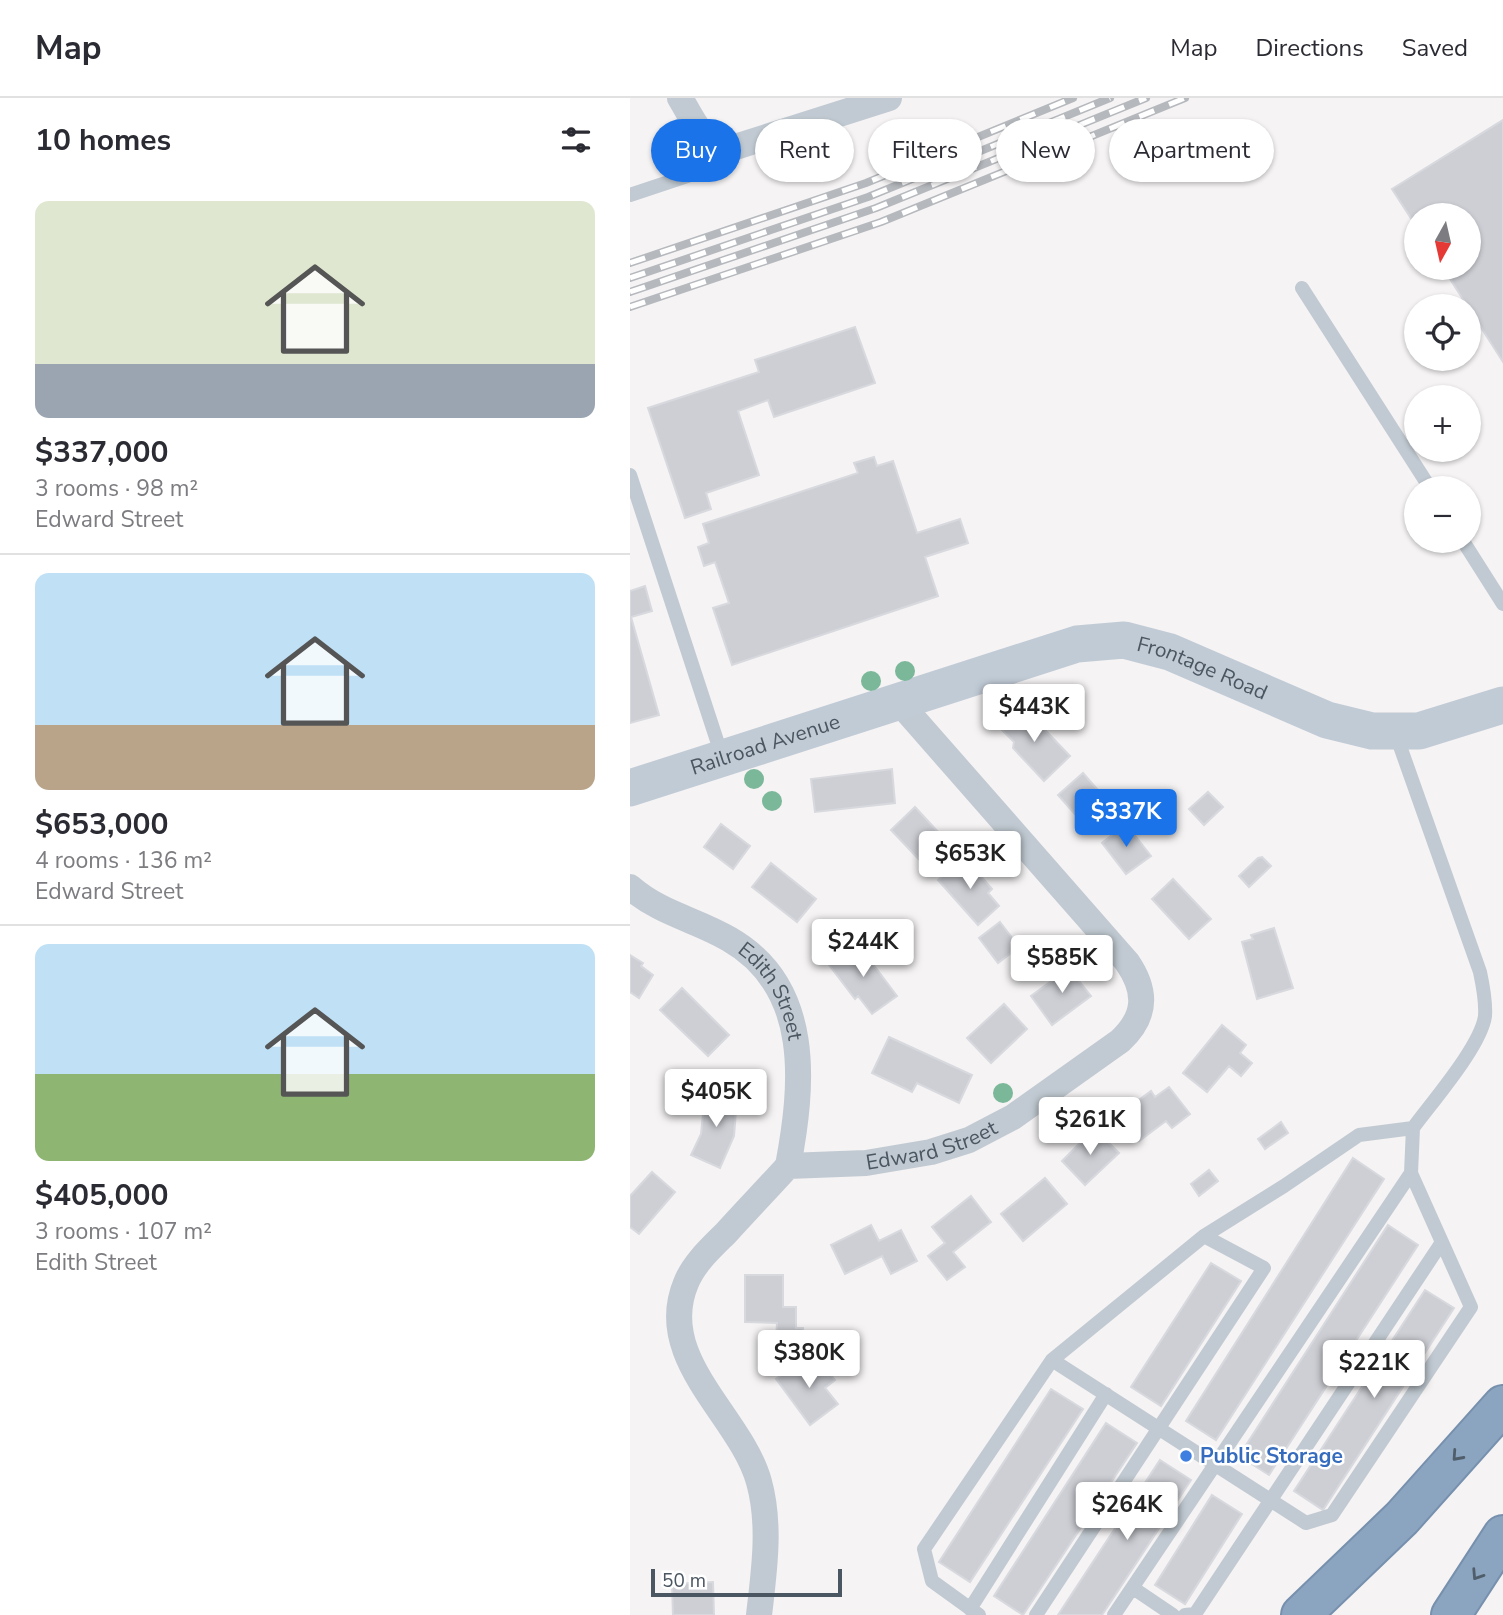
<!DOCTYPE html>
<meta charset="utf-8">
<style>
body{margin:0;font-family:"Nunito Sans",sans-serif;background:#f2f2f3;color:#2b2b33;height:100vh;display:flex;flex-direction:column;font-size:26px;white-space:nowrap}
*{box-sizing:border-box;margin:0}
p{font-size:23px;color:#7c7c81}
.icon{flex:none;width:38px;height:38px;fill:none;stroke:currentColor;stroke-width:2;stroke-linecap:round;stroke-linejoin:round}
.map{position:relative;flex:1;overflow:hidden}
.sheet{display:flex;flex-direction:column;background:#fff;width:630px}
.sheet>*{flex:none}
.banner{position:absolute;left:21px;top:21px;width:665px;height:63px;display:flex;gap:14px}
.needle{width:46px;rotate:188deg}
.tools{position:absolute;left:774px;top:105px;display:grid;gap:14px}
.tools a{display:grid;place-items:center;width:77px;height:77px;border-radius:50%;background:#fff;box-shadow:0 2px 5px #0004;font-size:35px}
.scale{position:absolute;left:21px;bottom:18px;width:191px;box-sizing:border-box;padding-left:7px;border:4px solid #4a5661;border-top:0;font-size:19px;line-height:24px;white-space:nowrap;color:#4a5661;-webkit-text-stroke:5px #fff;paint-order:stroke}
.price{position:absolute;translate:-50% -60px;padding:0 16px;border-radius:7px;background:#fff;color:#222;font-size:23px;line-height:46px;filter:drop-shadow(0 2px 4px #0008)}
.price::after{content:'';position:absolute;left:50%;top:42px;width:21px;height:16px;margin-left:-10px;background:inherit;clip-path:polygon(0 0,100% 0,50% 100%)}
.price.selected{background:#1a73e8;color:#fff}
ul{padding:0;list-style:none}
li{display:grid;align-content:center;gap:14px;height:371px;padding:0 35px}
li+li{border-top:2px solid #e1e1e2}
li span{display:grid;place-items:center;height:217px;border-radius:14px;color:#555}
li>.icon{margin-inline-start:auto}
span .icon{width:126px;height:126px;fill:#fffc;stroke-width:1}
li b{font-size:30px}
h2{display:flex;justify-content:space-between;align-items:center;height:84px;padding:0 35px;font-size:30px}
.chip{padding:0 24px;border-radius:32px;background:#fff;box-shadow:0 2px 5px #0004;font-size:24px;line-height:63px}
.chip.selected{background:#1a73e8;color:#fff}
header{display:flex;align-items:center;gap:42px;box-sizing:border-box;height:98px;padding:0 35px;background:#fff;border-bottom:2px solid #e1e1e2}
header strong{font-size:33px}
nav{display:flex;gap:38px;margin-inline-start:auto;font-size:24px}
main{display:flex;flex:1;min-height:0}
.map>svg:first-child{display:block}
.building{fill:#cdcfd5;stroke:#d7d9de;stroke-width:2}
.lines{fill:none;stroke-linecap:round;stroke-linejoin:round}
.highway-casing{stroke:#7690ad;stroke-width:42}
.lane{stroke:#c1cad2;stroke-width:14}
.street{stroke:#c1cad2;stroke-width:26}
.secondary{stroke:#c1cbd6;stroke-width:37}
.highway{stroke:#8ba5c1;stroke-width:38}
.rail-casing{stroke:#b5b8bd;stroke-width:8}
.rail{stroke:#fff;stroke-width:5;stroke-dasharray:16;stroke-linecap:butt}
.tree{fill:#7bb799}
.oneway{stroke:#505e6b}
.shop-dot{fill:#3f7fe0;stroke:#fff;stroke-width:2.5}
.labels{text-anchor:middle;stroke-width:5;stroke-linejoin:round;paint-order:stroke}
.street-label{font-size:21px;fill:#4a5661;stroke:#fff}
.shop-label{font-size:21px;font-weight:bold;fill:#366cbe;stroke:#fff;text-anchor:start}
</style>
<header>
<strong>Map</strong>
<nav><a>Map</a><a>Directions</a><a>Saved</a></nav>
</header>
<main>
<section class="sheet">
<h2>10 homes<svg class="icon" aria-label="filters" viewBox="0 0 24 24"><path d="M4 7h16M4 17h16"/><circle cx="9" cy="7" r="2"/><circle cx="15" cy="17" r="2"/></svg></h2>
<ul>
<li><span style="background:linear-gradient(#dfe7d0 75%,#9aa5b1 0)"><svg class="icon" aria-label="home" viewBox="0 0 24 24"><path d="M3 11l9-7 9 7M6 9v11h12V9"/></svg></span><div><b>$337,000</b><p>3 rooms · 98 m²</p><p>Edward Street</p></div></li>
<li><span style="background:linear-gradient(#bfe0f5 70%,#b9a48a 0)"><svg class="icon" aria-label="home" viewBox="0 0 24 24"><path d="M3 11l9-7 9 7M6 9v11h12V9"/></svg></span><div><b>$653,000</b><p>4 rooms · 136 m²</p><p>Edward Street</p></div></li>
<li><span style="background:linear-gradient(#bfe0f5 60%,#8fb573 0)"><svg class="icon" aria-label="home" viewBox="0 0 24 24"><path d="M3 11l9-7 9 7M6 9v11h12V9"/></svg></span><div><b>$405,000</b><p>3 rooms · 107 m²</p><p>Edith Street</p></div></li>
</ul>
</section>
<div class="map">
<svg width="873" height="1517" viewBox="0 0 873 1517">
<rect width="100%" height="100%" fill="#f5f3f3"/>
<path class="building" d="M873,22V264L813,170H838V117H786V128L762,91Z
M225,229L245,285L144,319L138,302L108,313L129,377L76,395L81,411L55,420L18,310L129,274L125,262Z
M244,359L247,368L263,363L287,435L330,421L338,445L295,459L308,498L102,567L83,510L99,505L85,464L74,468L68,449L79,445L73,426L228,375L224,365Z
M15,488L22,513L1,519L29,617L0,625V493Z
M392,608L440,658L414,683L383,650L384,644L369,629Z
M262,671L265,705L185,714L181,681Z
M453,675L487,714L472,727L463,716L453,725L428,697Z
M578,694L593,709L574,727L559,711Z
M285,709L322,749L298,771L261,732Z
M91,726L120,748L103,771L74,749Z
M496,726L521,758L496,776L472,745Z
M334,759L362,791L358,795L369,808L348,827L308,782Z
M632,759L641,768L619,789L609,778L628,760Z
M141,765L186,801L167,824L122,789Z
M543,781L581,821L559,841L522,801Z
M370,824L389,849L368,865L349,840Z
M644,830L663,890L627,901L612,844L623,841L621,837Z
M227,845L267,898L242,916L228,898L225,901L199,867Z
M0,857L13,865L11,868L23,877L9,900L0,894Z
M446,865L456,878L449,883L461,898L422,927L401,898Z
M52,890L99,937L78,958L30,912Z
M374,906L397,931L361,965L337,940Z
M592,927L616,947L610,955L622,965L611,978L599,968L577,994L553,975Z
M259,939L342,977L329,1005L287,985L282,994L242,975Z
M539,989L560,1016L542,1030L536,1023L509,1043L489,1017L521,993L525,999Z
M75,996L107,1000L104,1038L90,1070L61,1057L71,1036Z
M651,1024L658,1035L635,1051L628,1041Z
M466,1032L489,1055L455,1087L432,1063L462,1033Z
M723,1060L754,1081L586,1342L556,1323Z
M579,1072L588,1083L569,1098L561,1086Z
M22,1074L45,1094L9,1136L0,1129V1098Z
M415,1080L437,1106L393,1143L371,1116Z
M341,1098L361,1124L323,1154L335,1169L317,1182L298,1158L315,1145L302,1129Z
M241,1127L249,1143L271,1132L287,1163L261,1176L252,1158L215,1176L201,1147Z
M758,1127L788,1147L639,1377L609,1358Z
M581,1165L611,1183L531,1308L501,1289Z
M115,1177H153V1209H166V1230H173V1242L146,1243L147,1225L115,1224Z
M795,1192L824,1210L693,1412L664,1393Z
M174,1260L184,1274L193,1267L205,1282L195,1290L208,1306L180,1327L146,1281Z
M421,1291L453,1311L340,1484L309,1464Z
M476,1325L507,1345L393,1517L364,1498Z
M530,1362L561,1382L472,1517H428Z
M582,1397L612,1416L555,1506L525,1487Z
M83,1484L84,1517H43L42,1486Z"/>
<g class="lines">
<defs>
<path id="highway" d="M671,1517L772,1420L873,1307
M821,1517L873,1437"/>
</defs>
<use href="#highway" class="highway-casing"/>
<path class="lane" d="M0,97L66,75L96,52
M672,190L800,390
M0,377L92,658
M833,443L873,506
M422,1262L676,1425L702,1417L841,1209L781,1075L783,1030
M503,1490L543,1517
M340,1511L476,1296
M349,1517L302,1483L294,1451L422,1262L574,1138L654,1088L729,1037L783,1030C802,1004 851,948 855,918C856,904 853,888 850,874L765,634
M406,1517L634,1170L574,1138
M484,1517L781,1075
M555,1517L565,1516L812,1144"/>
<g class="street">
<path d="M50,0C64,23 70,42 96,52L259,0"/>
<path id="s1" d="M0,789C31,816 65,821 99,841C183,889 173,988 158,1068"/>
<path id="s2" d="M129,1517C134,1474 141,1427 129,1384C111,1318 24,1261 56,1185C64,1165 81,1150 96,1135C116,1113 137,1091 158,1068L236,1065L301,1054L339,1042L383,1019L490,943C517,918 517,893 497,864L268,603"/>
</g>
<path class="secondary" id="s3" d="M0,690L447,546L494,542L540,554L697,622L742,633H789L873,607"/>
<use href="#highway" class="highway"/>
<defs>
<path id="rail" d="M0,165L236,85L443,0
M0,180L238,99L480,0
M0,194L246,110L516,0
M0,209L251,124L555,0"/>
</defs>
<use href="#rail" class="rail-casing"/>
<use href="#rail" class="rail"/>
</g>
<g class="tree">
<circle cx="275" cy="573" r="10"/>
<circle cx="241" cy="583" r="10"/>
<circle cx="124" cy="681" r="10"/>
<circle cx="142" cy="703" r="10"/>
<circle cx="373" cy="995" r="10"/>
</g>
<defs><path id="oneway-chevron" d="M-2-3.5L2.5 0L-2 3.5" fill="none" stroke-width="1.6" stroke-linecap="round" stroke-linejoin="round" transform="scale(1.75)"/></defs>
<g class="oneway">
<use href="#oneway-chevron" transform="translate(827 1358) rotate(132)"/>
<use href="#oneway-chevron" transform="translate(847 1477) rotate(123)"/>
</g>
<circle class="shop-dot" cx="556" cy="1358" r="7"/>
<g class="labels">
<g class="street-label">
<text dy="7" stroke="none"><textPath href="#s3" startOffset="600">Frontage Road</textPath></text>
<text dy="7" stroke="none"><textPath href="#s3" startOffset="142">Railroad Avenue</textPath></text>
<text dy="7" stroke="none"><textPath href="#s1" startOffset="182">Edith Street</textPath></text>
<text dy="7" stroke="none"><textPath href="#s2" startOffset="656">Edward Street</textPath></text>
</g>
<g class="shop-label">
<text x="570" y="1365">Public Storage</text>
</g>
</g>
</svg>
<div class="tools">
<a><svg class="needle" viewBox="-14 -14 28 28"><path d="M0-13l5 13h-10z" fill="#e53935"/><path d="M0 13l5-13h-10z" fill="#7c7c81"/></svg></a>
<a><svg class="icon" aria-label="locate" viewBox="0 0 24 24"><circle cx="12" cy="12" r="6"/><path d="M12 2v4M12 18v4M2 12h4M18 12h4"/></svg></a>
<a>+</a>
<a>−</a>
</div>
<div class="scale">50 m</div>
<b class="price" style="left:404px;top:646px">$443K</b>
<b class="price selected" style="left:496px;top:751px">$337K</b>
<b class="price" style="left:340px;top:793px">$653K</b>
<b class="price" style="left:233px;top:881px">$244K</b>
<b class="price" style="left:432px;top:897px">$585K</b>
<b class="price" style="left:86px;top:1031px">$405K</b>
<b class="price" style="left:460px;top:1059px">$261K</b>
<b class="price" style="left:179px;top:1292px">$380K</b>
<b class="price" style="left:744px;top:1302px">$221K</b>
<b class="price" style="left:497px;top:1444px">$264K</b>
<div class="banner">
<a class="chip selected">Buy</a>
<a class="chip">Rent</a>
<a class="chip">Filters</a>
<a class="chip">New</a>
<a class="chip">Apartment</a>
</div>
</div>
</main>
